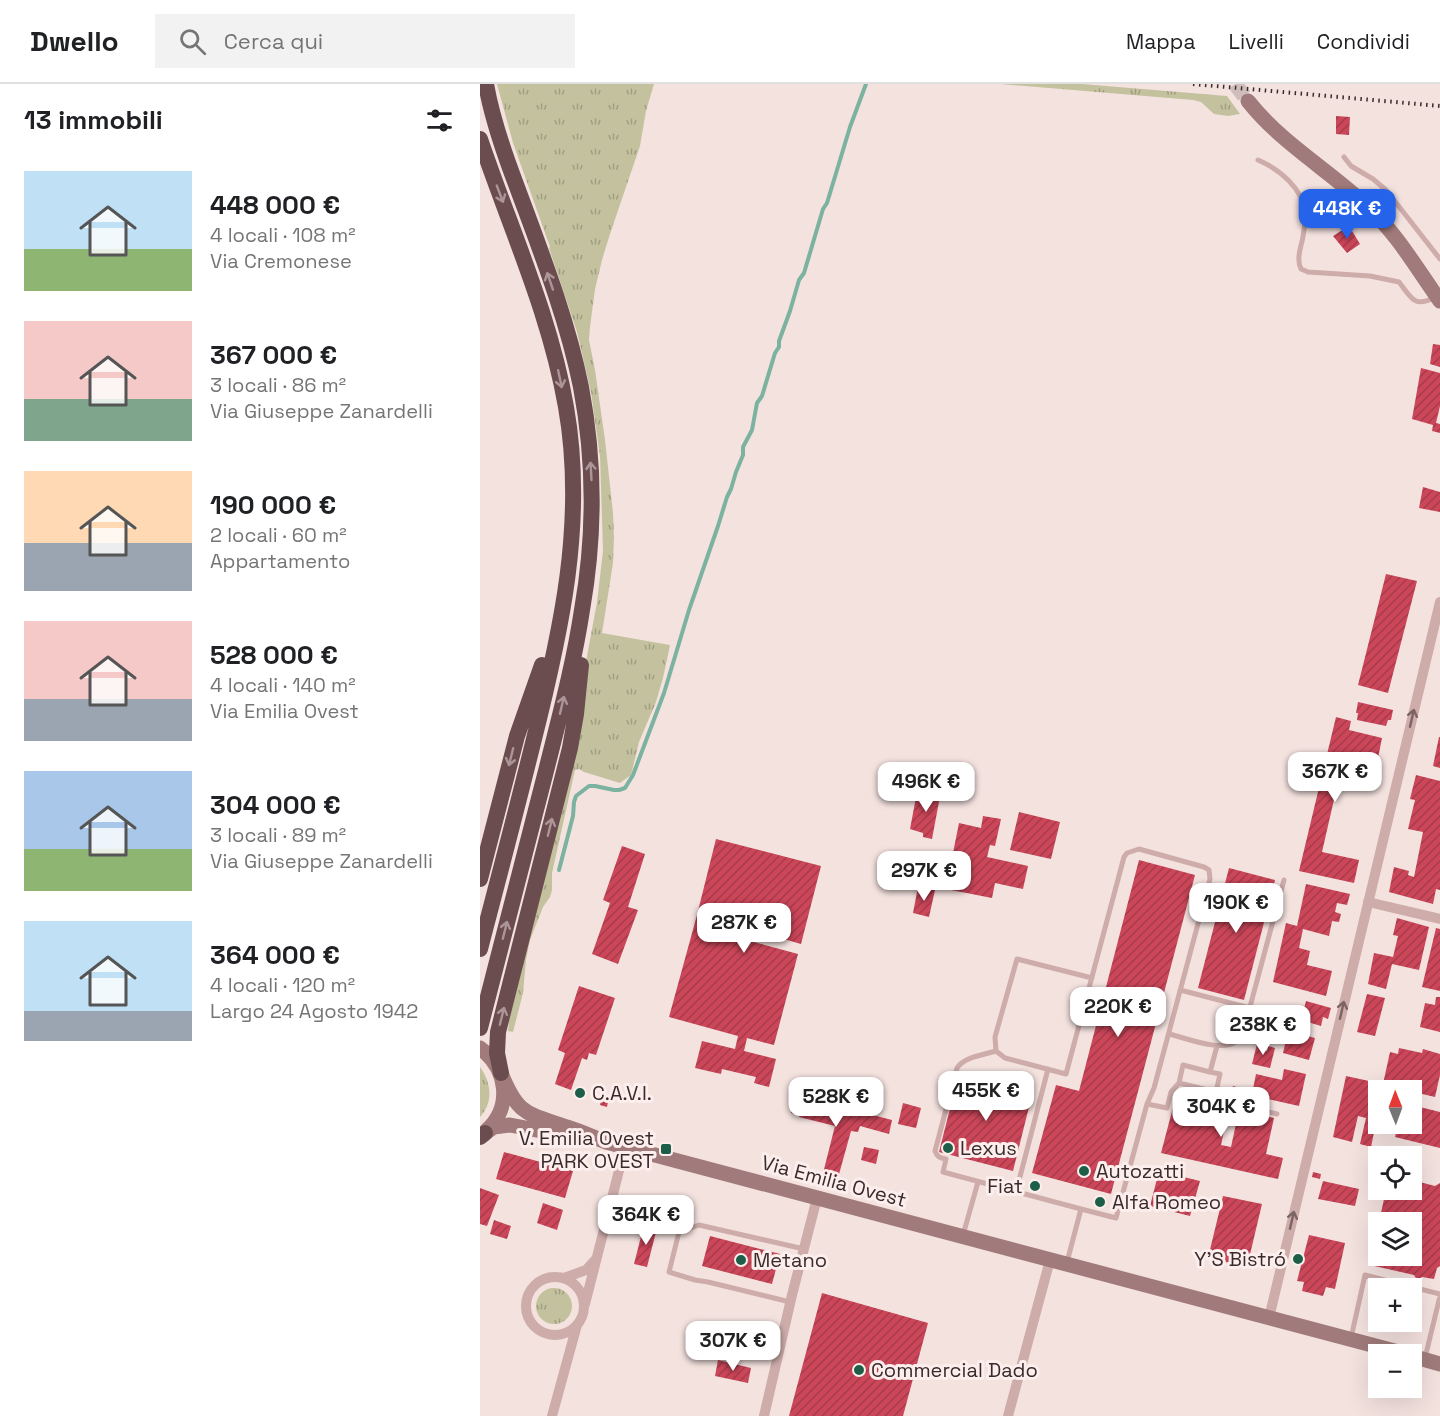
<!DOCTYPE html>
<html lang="it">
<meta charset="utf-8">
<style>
body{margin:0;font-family:"Space Grotesk",sans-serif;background:#f2f2f2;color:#202124;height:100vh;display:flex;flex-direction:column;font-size:22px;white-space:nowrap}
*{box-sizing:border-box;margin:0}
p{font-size:20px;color:#757577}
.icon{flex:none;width:33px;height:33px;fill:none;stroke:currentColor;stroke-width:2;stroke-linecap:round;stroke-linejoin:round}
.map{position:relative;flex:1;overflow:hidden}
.sheet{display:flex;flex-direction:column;background:#fff;width:480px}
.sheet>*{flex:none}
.needle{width:39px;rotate:359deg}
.tools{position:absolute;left:888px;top:996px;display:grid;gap:12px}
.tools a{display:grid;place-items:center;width:54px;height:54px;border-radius:0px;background:#fff;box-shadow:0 6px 24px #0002;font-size:30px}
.price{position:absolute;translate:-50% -51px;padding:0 14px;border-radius:12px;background:#fff;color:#222;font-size:20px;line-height:39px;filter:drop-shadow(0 2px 3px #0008)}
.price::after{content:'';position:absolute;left:50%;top:36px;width:18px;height:14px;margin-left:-9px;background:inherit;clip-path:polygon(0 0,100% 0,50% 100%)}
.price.active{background:#2563eb;color:#fff}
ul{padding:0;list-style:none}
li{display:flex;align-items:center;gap:18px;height:150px;padding:0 24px}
li span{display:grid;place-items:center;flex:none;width:168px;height:120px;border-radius:0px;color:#555}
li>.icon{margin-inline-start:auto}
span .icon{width:72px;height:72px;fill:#fffc;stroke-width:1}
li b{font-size:26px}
h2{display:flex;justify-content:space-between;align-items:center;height:72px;padding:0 24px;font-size:26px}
header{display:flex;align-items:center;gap:36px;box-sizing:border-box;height:84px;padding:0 30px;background:#fff;border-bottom:2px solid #e0e0e0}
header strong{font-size:28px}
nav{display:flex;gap:33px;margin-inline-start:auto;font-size:21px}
.search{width:420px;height:54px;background:#f2f2f2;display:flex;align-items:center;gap:15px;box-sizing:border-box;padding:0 21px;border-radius:0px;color:#757577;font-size:22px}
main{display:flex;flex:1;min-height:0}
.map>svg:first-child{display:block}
.grass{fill:url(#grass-tufts)}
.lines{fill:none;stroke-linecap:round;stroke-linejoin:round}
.stream{stroke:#7cb2a0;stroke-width:4}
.building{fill:url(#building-hatch)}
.secondary-tunnel{stroke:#cfbdbb;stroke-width:15;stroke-dasharray:15 8;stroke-linecap:butt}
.service{stroke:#cdacaa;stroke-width:5}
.minor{stroke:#cdacaa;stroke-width:10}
.secondary{stroke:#a17b7b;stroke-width:15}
.trunk{stroke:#6c4d4f;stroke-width:16}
.rail{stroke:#3a2a2b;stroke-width:4;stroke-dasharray:1.5 4.5;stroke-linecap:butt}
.oneway{stroke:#ac9596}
.oneway2{stroke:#7c6464}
.poi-dot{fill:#1d5e49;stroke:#fbeeec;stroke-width:2}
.labels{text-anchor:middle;stroke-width:6;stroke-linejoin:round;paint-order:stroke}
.poi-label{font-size:20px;fill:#3a2a2b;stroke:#fbeeec;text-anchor:start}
.street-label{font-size:20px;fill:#3a2a2b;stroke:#fbeeec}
</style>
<header>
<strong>Dwello</strong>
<div class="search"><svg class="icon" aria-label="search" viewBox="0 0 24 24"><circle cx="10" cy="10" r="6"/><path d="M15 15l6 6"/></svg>Cerca qui</div>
<nav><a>Mappa</a><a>Livelli</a><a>Condividi</a></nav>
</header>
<main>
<section class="sheet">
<h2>13 immobili<svg class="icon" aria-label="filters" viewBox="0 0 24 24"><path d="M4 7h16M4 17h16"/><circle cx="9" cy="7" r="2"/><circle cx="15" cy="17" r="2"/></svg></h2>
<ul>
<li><span style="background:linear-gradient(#bfe0f5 65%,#8fb573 0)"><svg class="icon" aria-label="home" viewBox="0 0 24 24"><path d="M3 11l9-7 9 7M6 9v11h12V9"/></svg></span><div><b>448 000 €</b><p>4 locali · 108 m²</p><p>Via Cremonese</p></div></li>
<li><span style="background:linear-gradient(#f6c9c9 65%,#7fa58c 0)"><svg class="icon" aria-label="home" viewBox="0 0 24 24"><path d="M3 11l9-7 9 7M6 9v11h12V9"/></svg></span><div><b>367 000 €</b><p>3 locali · 86 m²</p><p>Via Giuseppe Zanardelli</p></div></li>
<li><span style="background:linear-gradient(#ffd9b3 60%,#9aa5b1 0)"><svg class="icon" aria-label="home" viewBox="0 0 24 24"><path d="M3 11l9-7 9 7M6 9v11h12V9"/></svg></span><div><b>190 000 €</b><p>2 locali · 60 m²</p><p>Appartamento</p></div></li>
<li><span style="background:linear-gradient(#f6c9c9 65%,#9aa5b1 0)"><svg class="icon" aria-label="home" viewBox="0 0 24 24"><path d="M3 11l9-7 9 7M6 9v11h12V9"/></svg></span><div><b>528 000 €</b><p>4 locali · 140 m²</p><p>Via Emilia Ovest</p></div></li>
<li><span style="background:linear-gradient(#a9c7e8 65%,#8fb573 0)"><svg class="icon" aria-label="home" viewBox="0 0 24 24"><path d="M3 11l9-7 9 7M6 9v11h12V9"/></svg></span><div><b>304 000 €</b><p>3 locali · 89 m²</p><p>Via Giuseppe Zanardelli</p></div></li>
<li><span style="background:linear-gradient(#bfe0f5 75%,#9aa5b1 0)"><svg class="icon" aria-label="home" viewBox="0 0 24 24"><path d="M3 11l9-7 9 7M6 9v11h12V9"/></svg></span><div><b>364 000 €</b><p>4 locali · 120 m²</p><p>Largo 24 Agosto 1942</p></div></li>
</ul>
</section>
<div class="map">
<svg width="960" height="1332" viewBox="0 0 960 1332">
<defs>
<pattern id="grass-tufts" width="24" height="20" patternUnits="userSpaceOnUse" patternTransform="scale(1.5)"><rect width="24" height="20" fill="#c4c29e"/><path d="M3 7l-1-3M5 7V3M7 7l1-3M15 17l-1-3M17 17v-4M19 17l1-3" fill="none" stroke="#a09e81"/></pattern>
<pattern id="building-hatch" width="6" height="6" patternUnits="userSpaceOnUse" patternTransform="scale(1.5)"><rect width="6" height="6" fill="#cb4659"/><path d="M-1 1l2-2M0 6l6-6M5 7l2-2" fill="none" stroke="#a63b4a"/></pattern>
</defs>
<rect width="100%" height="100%" fill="#f4e2df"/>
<path class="grass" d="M17,0H174L166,27L160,62L130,150L122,176L115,205L110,243L109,256L115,286L125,356L133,429L134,453L133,479L122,549L190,561L183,594L176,618L159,658L151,691L140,699L104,688L99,685L95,686L72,789V806L70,813L63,823L50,856L46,876L43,909L33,948L28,947L29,936L105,583L117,518L123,467L120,372L111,308L97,248L69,164L70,163L33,59Z
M520,0H602L747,12L760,30L748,32L734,30L721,18L713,16Z
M0,983C11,998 14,1018 0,1033Z
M56 1222a18 18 0 1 1 36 0a18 18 0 1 1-36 0Z"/>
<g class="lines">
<path class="stream" d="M79,786L93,732L94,718L96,712L109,702H115L134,706H139L145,704L153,691L184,609L209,526L238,442L247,413L251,405L256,388L263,371V363L272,346L277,319L282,312L295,269L299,263V257L310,227L319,196L324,189L343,125L347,119L370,43L386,0"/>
</g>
<path class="building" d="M856,32L870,33L869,51L856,50Z
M869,142L880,160L867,169L853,152Z
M953,260L960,261V283L950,280Z
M941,284L960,289V322L956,339L960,340V349L952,347L953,341L932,335Z
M943,403L960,408V428L939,424Z
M906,490L937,497L908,609L878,601Z
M878,618L913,626L911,636H908L906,642L877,636L878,629H876Z
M856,633L871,637L869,646L902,654L897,679L859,670L852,697L858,698L842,768L879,776L874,799L819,787Z
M959,653H960V684L953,682Z
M936,691L960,697V806L956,805L953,820L909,808L914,783L929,787L928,791L934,793L943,748L928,745L935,716L930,715Z
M452,705L461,707L452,755L443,753V749L430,745L437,708L451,710Z
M539,728L580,738L571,775L530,766Z
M503,732L521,735L515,762L510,761L507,773L548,782L543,805L515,799L512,814L466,805L467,792H464L468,769H473L479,739L501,744Z
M236,755L341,782L321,860L262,843L259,854L318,870L294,961L267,954L264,967L296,975L289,1003L274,999L276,993L242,985L241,990L215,984L222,957L255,965L258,952L189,933L217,831Z
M142,762L165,770L148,823L158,826L138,880L112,870L130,819L123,816Z
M423,771L451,778L449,792L421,785Z
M659,776L715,791L631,1110L552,1089L576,1001L599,1007Z
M749,784L795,796L764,916L718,904Z
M826,800L870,810L867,821L857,819L855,828L861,830L859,838L852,837L849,852L823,845L819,864L830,867L827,881L852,887L846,912L793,898L806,839L817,842Z
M438,803L455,806L449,833L433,829Z
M917,834L949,843L939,886L912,880L906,905L888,900L894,869L913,873L918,852L913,851Z
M956,844L960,845V907L942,903Z
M99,902L135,914L116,971L109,969L107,976L102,974L91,1006L75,1000L85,969L78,966Z
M887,910L905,914L895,952L877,948Z
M956,913H960V948L940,943L945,919L955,921Z
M826,917L851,924L848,935L843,933L841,942L821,936L818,944L807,941L812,921L824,925Z
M808,947L835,954L829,976L803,969Z
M778,956L784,958L782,966L787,967L788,962L795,964L790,984L772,980Z
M919,964L942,969L943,965L960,970V991L955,1013L913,1003V1006H898V1039H896L891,1063L880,1060L886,1034L878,1032L872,1058L853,1053L866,992L903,1000L910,968L918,970Z
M804,985L826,990L819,1022L779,1013L778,1019L750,1012L753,1002L767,1006L766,1009L772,1010L776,990L802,996Z
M479,989L553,1007L533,1087L459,1068Z
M325,1009L357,1017L355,1026L380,1032L381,1028L412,1036L409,1050L380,1042L378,1048L371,1047L356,1101L341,1097L355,1042L319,1033L320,1031L311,1029L315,1011L323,1013Z
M696,1012L749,1024L741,1061L751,1063L759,1026L794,1034L786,1070L803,1074L798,1095L681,1069Z
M121,1016L128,1018L127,1023L120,1021Z
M423,1019L441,1024L436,1044L418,1040Z
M932,1021L960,1028V1064L915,1053L918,1040H932Z
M384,1063L399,1066L396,1080L381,1076Z
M24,1068L93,1087L85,1114L16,1095Z
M679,1087L720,1097L710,1132L670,1122Z
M833,1088L841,1090L840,1095L832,1093Z
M932,1096L955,1102L960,1099V1182L957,1184L954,1195L942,1193L937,1196L934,1191L890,1181L898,1145V1172H932V1138H899L906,1106H932Z
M843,1097L879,1105L875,1122L838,1115Z
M0,1104L19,1111L7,1142L0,1140Z
M743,1112L782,1120L767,1183L728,1174Z
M63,1119L83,1126L77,1146L57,1139Z
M14,1136L31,1142L27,1155L10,1150Z
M164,1141L177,1144L167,1183L154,1180Z
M829,1151L865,1159L855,1205L846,1203L843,1212L822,1207L824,1198L817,1197Z
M230,1152L300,1170L292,1200L222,1182Z
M342,1209L448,1239L423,1332H309Z
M898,1209V1230L893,1229Z
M932,1209L937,1210L932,1230Z
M238,1276L271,1284L268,1299L235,1292Z"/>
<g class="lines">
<path class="secondary-tunnel" d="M755,0L768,17"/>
<path class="service" d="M864,73L871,82L893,95L906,106L960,175
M778,76C799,85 823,104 825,129C826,137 824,145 823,153C821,163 816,175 821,185L828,188L890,192L919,198C931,213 934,225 955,213
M700,906L770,924
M689,950C706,954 742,969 757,957C759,954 761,951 763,949L804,796
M737,962L730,988L703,981L699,999L736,1008L738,1015L797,1030
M516,967C503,971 484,973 477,984L455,1067C457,1073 460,1074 466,1075L463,1088L601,1125L587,1178
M730,988L740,990L736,1008
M667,1020L687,1024L691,1008L699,999
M536,1108L568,985
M601,1125L636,1134L667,1020L674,1004L730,795L729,786L724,783L659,765L647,769L644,773L586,990L525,974L516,967L515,953L537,875L612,894
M483,1151L498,1098
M310,1218L228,1198L215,1196L189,1188L199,1148L219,1141L324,1165
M871,1254L885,1191L960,1210
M945,1274L960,1212"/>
<path class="minor" d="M888,818L960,835
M46 1222a29 29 0 1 1 58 0a29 29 0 1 1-58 0Z
M84,1194L106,1186L115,1176
M105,1220L145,1063
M789,1234L960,518
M72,1332L97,1241
M284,1332L312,1211L337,1114
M528,1332L570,1176"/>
<path class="secondary" d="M768,17C802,60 849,86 888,123C918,151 937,185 960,217
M0,964C27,984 33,1022 7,1046
M21,989C38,1032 47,1029 87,1043C100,1047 113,1053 126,1058L926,1270
M5,1049L14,1043L30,1041L88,1052
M932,1272L960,1280"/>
<path class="trunk" d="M0,55C30,144 70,230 86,323C106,437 81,548 53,659C36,728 18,796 0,865
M0,795L37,652L62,581
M0,944C22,857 45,770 67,683C80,631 94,579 102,526C115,452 115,377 101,303C87,234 61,168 37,103C24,69 12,35 6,0
M21,989L17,969L18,948L90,664L96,630L101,581
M0,1053L5,1049"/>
<path class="rail" d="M713,0L960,22"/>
</g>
<defs><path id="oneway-shaft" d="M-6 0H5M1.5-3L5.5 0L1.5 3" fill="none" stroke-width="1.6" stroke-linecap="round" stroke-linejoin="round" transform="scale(1.5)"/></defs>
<g class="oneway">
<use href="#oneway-shaft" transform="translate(20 110) rotate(69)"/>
<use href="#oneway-shaft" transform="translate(70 197) rotate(-109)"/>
<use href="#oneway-shaft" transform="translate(80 295) rotate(78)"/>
<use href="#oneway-shaft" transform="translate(111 387) rotate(-93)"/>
<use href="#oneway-shaft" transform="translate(82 621) rotate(-77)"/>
<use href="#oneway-shaft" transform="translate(31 673) rotate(104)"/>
<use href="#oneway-shaft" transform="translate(70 743) rotate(-76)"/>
<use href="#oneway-shaft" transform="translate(25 846) rotate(-76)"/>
<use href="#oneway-shaft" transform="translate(22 932) rotate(-76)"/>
</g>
<g class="oneway2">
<use href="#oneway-shaft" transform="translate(932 634) rotate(-77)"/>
<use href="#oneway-shaft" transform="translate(862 926) rotate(-77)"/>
<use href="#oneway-shaft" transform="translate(812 1136) rotate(-77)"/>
</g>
<g class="poi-dot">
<circle cx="100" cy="1009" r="6"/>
<circle cx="468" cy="1064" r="6"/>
<rect x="180" y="1059" width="12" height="12" rx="3"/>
<circle cx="604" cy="1087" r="6"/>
<circle cx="555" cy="1102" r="6"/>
<circle cx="620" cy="1118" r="6"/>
<circle cx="818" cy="1175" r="6"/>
<circle cx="261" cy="1176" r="6"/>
<circle cx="379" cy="1286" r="6"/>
</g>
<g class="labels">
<g class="poi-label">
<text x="112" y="1016">C.A.V.I.</text>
<text x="174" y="1061" text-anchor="end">V. Emilia Ovest<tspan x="174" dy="23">PARK OVEST</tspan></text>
<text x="480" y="1071">Lexus</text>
<text x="616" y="1094">Autozatti</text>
<text x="543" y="1109" text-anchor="end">Fiat</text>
<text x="632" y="1125">Alfa Romeo</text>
<text x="806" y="1182" text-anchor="end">Y’S Bistró</text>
<text x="273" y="1183">Metano</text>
<text x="391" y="1293">Commercial Dado</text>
</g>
<g class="street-label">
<text transform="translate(354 1097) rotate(15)" y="7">Via Emilia Ovest</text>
</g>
</g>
</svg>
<div class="tools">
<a><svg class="needle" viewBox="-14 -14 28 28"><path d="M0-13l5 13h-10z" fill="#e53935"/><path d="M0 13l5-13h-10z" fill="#757577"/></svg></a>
<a><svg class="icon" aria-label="locate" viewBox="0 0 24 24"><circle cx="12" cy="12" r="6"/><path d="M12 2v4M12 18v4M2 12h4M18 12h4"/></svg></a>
<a><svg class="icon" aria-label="layers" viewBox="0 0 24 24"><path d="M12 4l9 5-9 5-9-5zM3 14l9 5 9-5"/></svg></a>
<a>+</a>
<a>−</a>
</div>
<b class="price active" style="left:867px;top:156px">448K €</b>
<b class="price" style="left:855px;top:719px">367K €</b>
<b class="price" style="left:446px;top:729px">496K €</b>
<b class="price" style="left:444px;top:818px">297K €</b>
<b class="price" style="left:756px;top:850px">190K €</b>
<b class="price" style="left:264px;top:870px">287K €</b>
<b class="price" style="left:638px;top:954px">220K €</b>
<b class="price" style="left:783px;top:972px">238K €</b>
<b class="price" style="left:506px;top:1038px">455K €</b>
<b class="price" style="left:356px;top:1044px">528K €</b>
<b class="price" style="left:741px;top:1054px">304K €</b>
<b class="price" style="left:166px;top:1162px">364K €</b>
<b class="price" style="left:253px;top:1288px">307K €</b>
</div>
</main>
